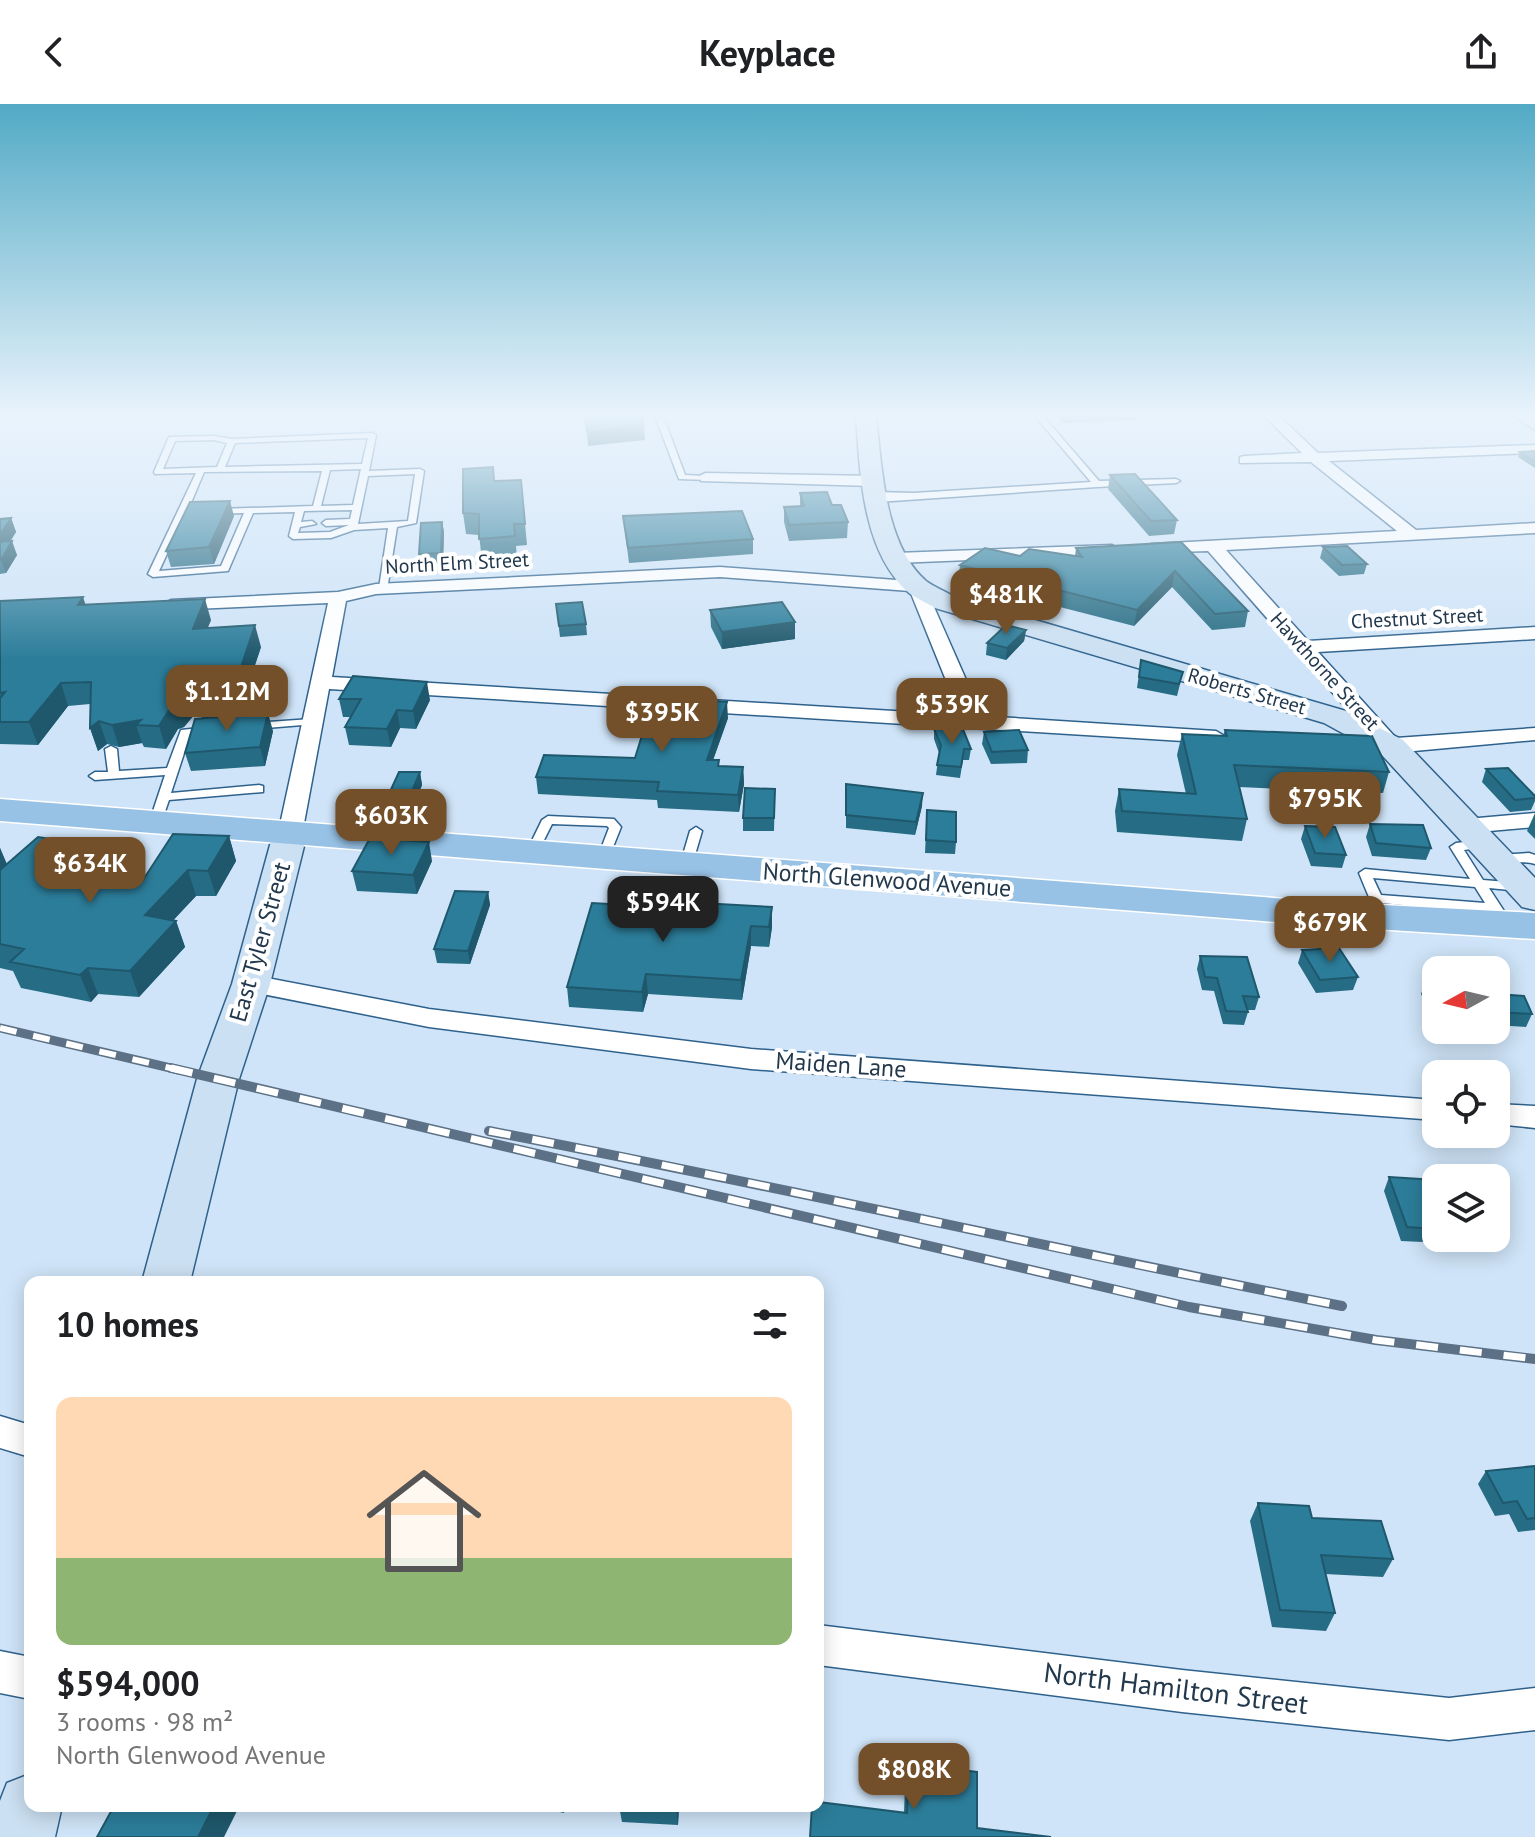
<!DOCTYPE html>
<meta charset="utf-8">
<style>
body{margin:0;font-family:"PT Sans",sans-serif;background:#f6f6f6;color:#202124;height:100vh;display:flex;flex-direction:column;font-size:30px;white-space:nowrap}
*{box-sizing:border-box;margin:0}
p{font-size:26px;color:#757577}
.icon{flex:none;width:44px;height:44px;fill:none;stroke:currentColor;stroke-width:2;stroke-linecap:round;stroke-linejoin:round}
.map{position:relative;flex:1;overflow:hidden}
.panel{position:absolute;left:24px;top:1172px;width:800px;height:536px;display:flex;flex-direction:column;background:#fff;border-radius:16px;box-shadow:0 4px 20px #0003}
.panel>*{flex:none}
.needle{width:52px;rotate:262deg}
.fabs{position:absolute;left:1422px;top:852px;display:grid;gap:16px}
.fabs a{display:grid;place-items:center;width:88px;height:88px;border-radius:16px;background:#fff;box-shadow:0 4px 20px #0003;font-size:40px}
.price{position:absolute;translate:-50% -68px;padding:0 18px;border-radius:16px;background:#735029;color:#fff;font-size:26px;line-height:52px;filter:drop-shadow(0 2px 4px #0008)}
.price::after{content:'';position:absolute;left:50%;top:48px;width:24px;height:18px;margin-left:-12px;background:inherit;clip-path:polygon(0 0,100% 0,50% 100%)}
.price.selected{background:#222;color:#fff}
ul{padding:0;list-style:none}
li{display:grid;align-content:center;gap:16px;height:424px;padding:0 32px}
li span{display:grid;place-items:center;height:248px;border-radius:16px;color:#555}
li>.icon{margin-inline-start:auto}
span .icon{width:144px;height:144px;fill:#fffc;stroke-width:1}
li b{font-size:34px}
h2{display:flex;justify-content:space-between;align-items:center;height:96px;padding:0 32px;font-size:34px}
header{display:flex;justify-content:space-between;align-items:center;height:104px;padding:0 32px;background:#fff;font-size:36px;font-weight:700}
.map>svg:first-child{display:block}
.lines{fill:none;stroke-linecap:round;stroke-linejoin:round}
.lane-casing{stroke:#2e618c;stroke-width:3}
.street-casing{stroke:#2e618c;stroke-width:3}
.secondary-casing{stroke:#2e618c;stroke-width:3}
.primary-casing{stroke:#fff;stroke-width:3}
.lane{fill:#fff;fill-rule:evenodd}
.street{fill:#fff;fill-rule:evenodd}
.secondary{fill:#cbe0f2;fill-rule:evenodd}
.primary{fill:#97c1e5;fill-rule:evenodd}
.rail-far1-casing{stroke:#5c7185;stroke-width:9}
.rail-casing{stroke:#5c7185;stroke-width:10}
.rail-far1{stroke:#fff;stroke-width:6;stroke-dasharray:17;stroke-linecap:butt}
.rail{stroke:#fff;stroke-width:7;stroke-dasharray:22;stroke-linecap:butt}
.wall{fill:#266c84}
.shaded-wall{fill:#1f586c}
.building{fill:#2c7d9a;stroke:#1f586c;stroke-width:2}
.labels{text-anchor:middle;stroke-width:8;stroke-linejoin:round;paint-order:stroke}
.far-street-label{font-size:20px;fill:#22384c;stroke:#fff}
.street-label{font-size:24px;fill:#22384c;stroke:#fff}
.near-street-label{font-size:28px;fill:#22384c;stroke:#fff}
</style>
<header><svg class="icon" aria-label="back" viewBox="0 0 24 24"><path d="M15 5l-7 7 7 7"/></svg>Keyplace<svg class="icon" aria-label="share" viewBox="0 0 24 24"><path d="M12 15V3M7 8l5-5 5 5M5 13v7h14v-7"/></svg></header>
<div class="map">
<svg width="1535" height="1733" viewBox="0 0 1535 1733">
<rect width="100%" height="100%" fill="#cfe4f8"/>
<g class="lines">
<defs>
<path id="lane" d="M655,312H663L685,371L706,372L710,374L709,376L679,375Z
M1035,312H1043L1099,377L1176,375L1180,377L1176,379L1097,383L877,398L873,395L874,393L872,391L876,388L914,389L1091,378Z
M372,329L376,331L369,367L420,365L424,367L416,419L397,423L387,486L379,484L388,424L354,426L331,434L293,435L289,432L295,408L253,409L228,467L153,473L148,470L196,369L155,370L154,368L169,333L214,332L232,335ZM368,334L362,360L225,363L235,339ZM214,336L227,339L217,363L163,365L175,337ZM361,365L353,401L321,402L330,366ZM322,367L313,402L188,406L204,368ZM415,370L408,417L358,420L368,372ZM352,406L350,415L326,416L322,419L326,422L349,421L330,428L298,429L300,423L316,420L312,417L301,418L304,407ZM244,409L221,462L159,467L185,411Z
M311,615L315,616V620L254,625L248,622L254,619Z
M209,623L215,626L213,628L190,631L171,689L259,681L263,682V688L169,696L161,719L155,723L149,719L165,671L95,676L89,672L95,668H108L105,645L111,642L117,645L119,667L167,664L181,626Z
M548,712L614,715L621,723L607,758L603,759L597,755L609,724L607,722L552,720L536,752H528L526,749L542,716Z
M696,723L702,727L692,761L686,765L681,764L680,761L690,727Z
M1482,736L1486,737L1488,740L1486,743L1464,746L1483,776L1520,779L1527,783L1520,787L1489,784L1504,807L1502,810L1371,798L1359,769L1365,765L1470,775L1450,743L1456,739ZM1373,774L1475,783L1485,799L1381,791Z
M1529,749L1535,751V760C1521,755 1503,763 1492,755L1498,751Z"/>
<path id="street" d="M1264,312H1279L1318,349L1535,341V349L1329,357L1416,426L1535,419V429L1226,446L1308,537L1535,523V535L1318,548L1396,634L1535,624V636L1392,649L1368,646L1364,642L1374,636L1208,447L1145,449L1143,445L1151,440L1397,427L1311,358L1240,359V353L1245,352L1302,349Z
M706,369L873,372L881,377L873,382L701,377V371Z
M1112,441L1120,446L1118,450L896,459L887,454L896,449Z
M720,463L923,478L982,612L1216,627L1226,633L1216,639L329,585L302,730L290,737L278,730L328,499L171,506L162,501L171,496L338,488L376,480ZM720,473L910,487L960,611L332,573L346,497L376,490Z
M1535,709V723L1467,729L1456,722L1467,715Z
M251,871L429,905L751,945L1436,996V1016L751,965L429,923L242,886L238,880L242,874Z
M1496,1000L1535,1002V1024L1496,1020Z
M0,1312L30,1321V1353L0,1344Z
M818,1521L1182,1566L1449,1594L1535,1584V1626L1449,1636L1182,1608L818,1561Z
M0,1547L30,1553V1595L0,1589Z"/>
<path id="secondary" d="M856,312H876C882,363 884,440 926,477C934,483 945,487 953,492L1346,607L1403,636L1535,774V806L1522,803L1381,650L1324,619L935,504C926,498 915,494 908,488C862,447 860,369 856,312Z
M1513,312H1535V326Z
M290,720L302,723L307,730L270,880L239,975L190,1178H142L197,975L232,880L273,730L278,723Z
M30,1670V1702H62L55,1733H0V1697L7,1679Z"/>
<path id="primary" d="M0,695L1326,798L1535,809V835L1326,822L0,717Z"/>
</defs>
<use href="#lane" class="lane-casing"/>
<use href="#street" class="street-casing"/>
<use href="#secondary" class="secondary-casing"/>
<use href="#primary" class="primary-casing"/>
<use href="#lane" class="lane"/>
<use href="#street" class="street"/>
<use href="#secondary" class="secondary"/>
<use href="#primary" class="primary"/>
<defs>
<path id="rail-far1" d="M0,924L179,966"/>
<path id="rail" d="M171,964L1189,1203L1376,1236L1535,1255
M489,1027C774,1081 1057,1146 1342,1202"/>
</defs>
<use href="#rail-far1" class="rail-far1-casing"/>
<use href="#rail" class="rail-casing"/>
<use href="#rail-far1" class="rail-far1"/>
<use href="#rail" class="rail"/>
</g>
<path class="wall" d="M1057,312H1138L1137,316L1063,319Z
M1535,347V364L1518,353L1520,348Z
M1110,371L1177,416L1174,430L1149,432L1108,385Z
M521,376L527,441L516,442L517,454L482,456L479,431L466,430L463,409L495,377Z
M800,389L832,401L848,418L847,434L789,437L784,418V403L800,402Z
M234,412L214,460L171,463L166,447Z
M623,412L753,435V450L629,459Z
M11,414L16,428L10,438L17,451L6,469L0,470V415Z
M442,418L444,428L443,459L421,461L419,450Z
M1181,438L1248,507L1245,523L1212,526L1172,483L1134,522L958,477L960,461L1020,452H1075L1076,444Z
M1323,443L1367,460L1364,470L1339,472L1320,454Z
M0,497L86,501L211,516L207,524L261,543L238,612L273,627L265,662L191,667L185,649L202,614L199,605L184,623L178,625L166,645L144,643L142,639L119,643L107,640L98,647L90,624V600L68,602L38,641L0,640Z
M556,500L586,520L587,531L560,533Z
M710,506L795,535L722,545L711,523Z
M1026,526L1024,537L1006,556L986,551L987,539Z
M1141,556L1183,568L1177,592L1137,584Z
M339,595L430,596L416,625L400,624L391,643L349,641L345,623L351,613H343Z
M728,614L713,656H719V662L743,663L744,680L739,708L658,704L657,696L538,690L536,673L635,654Z
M934,625L971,645L969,656H963L960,674L936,671L939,649L934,635Z
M1225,626L1389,668L1383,689L1239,683L1247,715L1242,737L1117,728L1115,707L1119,685L1186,690L1177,651L1182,630L1223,632Z
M984,628L1028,646L1027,659L991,660L982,640Z
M1486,665L1535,692V697L1531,706L1510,708L1482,678Z
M420,668L422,681L412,705H391L388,692Z
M846,680L922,702L915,731L846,724Z
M775,685L774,727H743V714Z
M927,706L956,738L955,750L925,749Z
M1535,709V735L1527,727Z
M1370,720L1431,744L1426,756L1372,752L1366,733Z
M1305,722L1346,751L1342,764L1311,762L1301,735Z
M229,732L236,757L216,792H196L173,816L176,817L185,843L139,893L98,890L91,898L21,884L13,867L0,864V744L7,760L63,737L65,744L85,748L92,767L143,776Z
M432,757L417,790L357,787L352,767Z
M488,788L490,801L470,860L437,859L434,845Z
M592,799L772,823L769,843L751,842L742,896L648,890L643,908L569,903L567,883Z
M1302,846L1358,873L1353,886L1316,889L1298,859Z
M1200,852L1259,893L1255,906H1247L1248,908L1244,921L1223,920L1214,887L1202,886L1197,865Z
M1426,876H1436V909H1431L1421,890Z
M1496,890L1532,910L1526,923L1496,921Z
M1389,1073L1436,1076V1134H1470L1467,1140L1401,1137L1384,1087Z
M1535,1362V1426L1518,1428L1509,1410L1495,1412L1478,1380L1486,1367Z
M1258,1399L1312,1414L1393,1455L1383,1473L1325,1470L1335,1509L1326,1527L1272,1523L1250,1417Z
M909,1660L977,1724L810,1733L904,1708L905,1683Z
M533,1702H565L564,1709Z
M619,1702H679L678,1721L622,1718Z"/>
<path class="shaded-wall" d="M644,322L645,336L588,342L587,328Z
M230,397L234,412L214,460L209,443Z
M11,414L16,428L0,452V431Z
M442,418L444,428L443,459L441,449Z
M12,437L17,451L6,469L1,456Z
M1175,467L1172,483L1134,522L1137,506Z
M83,493L90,514L78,501Z
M205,495L211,516L199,546L193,525Z
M795,518V535L722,545V528Z
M255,521L261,543L236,618L230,596Z
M1026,526L1024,537L1006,556L1007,544Z
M207,566L198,599L199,605L184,623L178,625L166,645L159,622L171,603Z
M427,578L430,596L416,625L413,607Z
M61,579L68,602L38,641L29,618Z
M727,598L728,614L707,673V656Z
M397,606L400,624L391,643L387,625Z
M268,609L273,627L265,662L260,643Z
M141,616L136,621L142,639L119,643L112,621Z
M99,617L107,640L98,647L90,624Z
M743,663L744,680L739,708L738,691Z
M420,668L422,681L412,705L410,692Z
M923,689L922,702L915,731L916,718Z
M229,732L236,757L216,792L208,767Z
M63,737L72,760L85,748L94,773L66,768L57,743Z
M429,738L432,757L417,790L413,771Z
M0,744L8,764L0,777Z
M188,766L196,792L154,837L145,811Z
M488,788L490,801L470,860L468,847Z
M772,803V823L769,843V823Z
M176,817L185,843L139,893L130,867Z
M751,822V842L742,896L741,876Z
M88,864L98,890L91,898L80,871Z
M646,870L648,890L643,908L642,888Z
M214,1702H234L237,1707L224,1733H198Z
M676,1702H679L678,1721L676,1704Z"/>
<path class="building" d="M585,312H642L644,322L587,328Z
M1535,347V358L1520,348Z
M493,363L494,377L521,376L525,420H514L515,432L479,435V410L463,409V365Z
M1135,370L1177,416L1151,417L1110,371Z
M827,388L832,401H841L848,418L789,421L784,403L804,402L800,389Z
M230,397L209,443L166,447L190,398Z
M742,407L753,435L628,444L623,412Z
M11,414L0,431V415Z
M442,418L441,449L419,450L421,419Z
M12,437L1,456H0V438Z
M1181,438L1248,507L1215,510L1175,467L1137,506L960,461L985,444L1020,452L1029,445L1082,453L1076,444Z
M1347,442L1367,460L1342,461L1323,443Z
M83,493L78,501L205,495L193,525L255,521L230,596L198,599L207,566L178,600L171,603L159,622L136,621L141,616L112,621L99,617L90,624L91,578L61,579L29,618H0V594L5,588L0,589V497Z
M582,498L586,520L559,522L556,500Z
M782,498L795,518L722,528L710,506Z
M1006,521L1026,526L1007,544L987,539Z
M1141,556L1183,568L1179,580L1139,573Z
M353,572L427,578L413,607L397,606L387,625L345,623L361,595H339Z
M702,596L727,598L707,656H719L718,662L743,663L738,691L657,687L659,678L536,673L544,651L635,654L652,599L700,601Z
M268,609L260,643L185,649L195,615Z
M962,623L971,645H964L961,663L937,661L941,641L934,625Z
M1019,626L1028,646L992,648L984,628Z
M1225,626L1372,632L1389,668L1234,661L1247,715L1122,707L1119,685L1196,690L1182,630L1227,632Z
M1508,664L1535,692V694L1515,696L1486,665Z
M399,668H420L410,692H388Z
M846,680L923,689L916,718L846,711Z
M745,684L775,685L774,714H743Z
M927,706L956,708V738L926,736Z
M1370,720L1423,721L1431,744L1376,739Z
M1305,722L1335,723L1346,751L1315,749Z
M173,730L229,732L208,767L188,766L145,811L176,817L130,867L88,864L80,871L10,858L24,845L0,840V766L38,733L63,737L57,743L85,748L69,763L143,776Z
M370,734L429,738L413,771L352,767Z
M455,787L488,788L468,847L434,845Z
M682,798L772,803L769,823L751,822L741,876L646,870L642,888L567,883L592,799L680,804Z
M1339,844L1358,873L1320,876L1302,846Z
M1200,852L1247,853L1259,893L1243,892L1248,908L1226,907L1217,874L1205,873Z
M1426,876H1436V895Z
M1496,890L1524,892L1532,910L1498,908L1496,903Z
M1389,1073L1436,1076V1125L1407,1123Z
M1535,1362V1414L1527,1415L1517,1397L1503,1399L1486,1367Z
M1258,1399L1309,1402L1312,1414L1381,1417L1393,1455L1321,1451L1335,1509L1280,1506Z
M909,1660L977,1668V1724L1051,1733H810L812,1702H818V1698L907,1709Z
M114,1702H214L198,1733H97Z
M643,1702H676V1704Z"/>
<linearGradient id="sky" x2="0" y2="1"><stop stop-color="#52aac5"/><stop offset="0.56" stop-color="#e9f3fc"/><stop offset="1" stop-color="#e9f3fc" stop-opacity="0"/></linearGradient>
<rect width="1535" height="555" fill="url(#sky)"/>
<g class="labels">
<g class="far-street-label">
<text transform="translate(457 459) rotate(-3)" y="7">North Elm Street</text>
<text transform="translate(1417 514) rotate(-3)" y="7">Chestnut Street</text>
<text transform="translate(1325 567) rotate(48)" y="7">Hawthorne Street</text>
<text transform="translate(1247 587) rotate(16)" y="7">Roberts Street</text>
</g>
<g class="street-label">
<text transform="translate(887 776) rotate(4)" y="8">North Glenwood Avenue</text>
<text transform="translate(260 838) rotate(-74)" y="8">East Tyler Street</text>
<text transform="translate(841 961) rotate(4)" y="8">Maiden Lane</text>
</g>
<g class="near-street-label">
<text transform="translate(1176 1584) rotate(7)" y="10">North Hamilton Street</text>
</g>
</g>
</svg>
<div class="fabs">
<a><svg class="needle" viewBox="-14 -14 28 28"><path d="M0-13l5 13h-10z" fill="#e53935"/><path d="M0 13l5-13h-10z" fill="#757577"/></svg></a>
<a><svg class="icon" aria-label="locate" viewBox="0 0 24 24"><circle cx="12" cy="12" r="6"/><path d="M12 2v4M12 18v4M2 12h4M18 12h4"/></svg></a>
<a><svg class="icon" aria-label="layers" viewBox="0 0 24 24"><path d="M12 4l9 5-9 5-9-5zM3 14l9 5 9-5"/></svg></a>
</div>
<b class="price" style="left:1006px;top:532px">$481K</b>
<b class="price" style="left:227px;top:629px">$1.12M</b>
<b class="price" style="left:952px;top:642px">$539K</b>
<b class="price" style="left:662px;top:650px">$395K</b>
<b class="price" style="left:1325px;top:736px">$795K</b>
<b class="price" style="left:391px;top:753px">$603K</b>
<b class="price" style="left:90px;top:801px">$634K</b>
<b class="price selected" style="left:663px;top:840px">$594K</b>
<b class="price" style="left:1330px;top:860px">$679K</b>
<b class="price" style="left:914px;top:1707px">$808K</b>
<section class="panel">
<h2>10 homes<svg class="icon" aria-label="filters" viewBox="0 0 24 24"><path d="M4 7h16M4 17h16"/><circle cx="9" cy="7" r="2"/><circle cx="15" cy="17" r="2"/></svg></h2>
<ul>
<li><span style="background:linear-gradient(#ffd9b3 65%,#8fb573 0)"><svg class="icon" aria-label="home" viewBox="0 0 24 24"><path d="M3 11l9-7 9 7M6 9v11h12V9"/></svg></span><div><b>$594,000</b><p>3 rooms · 98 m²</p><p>North Glenwood Avenue</p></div></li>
</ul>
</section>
</div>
